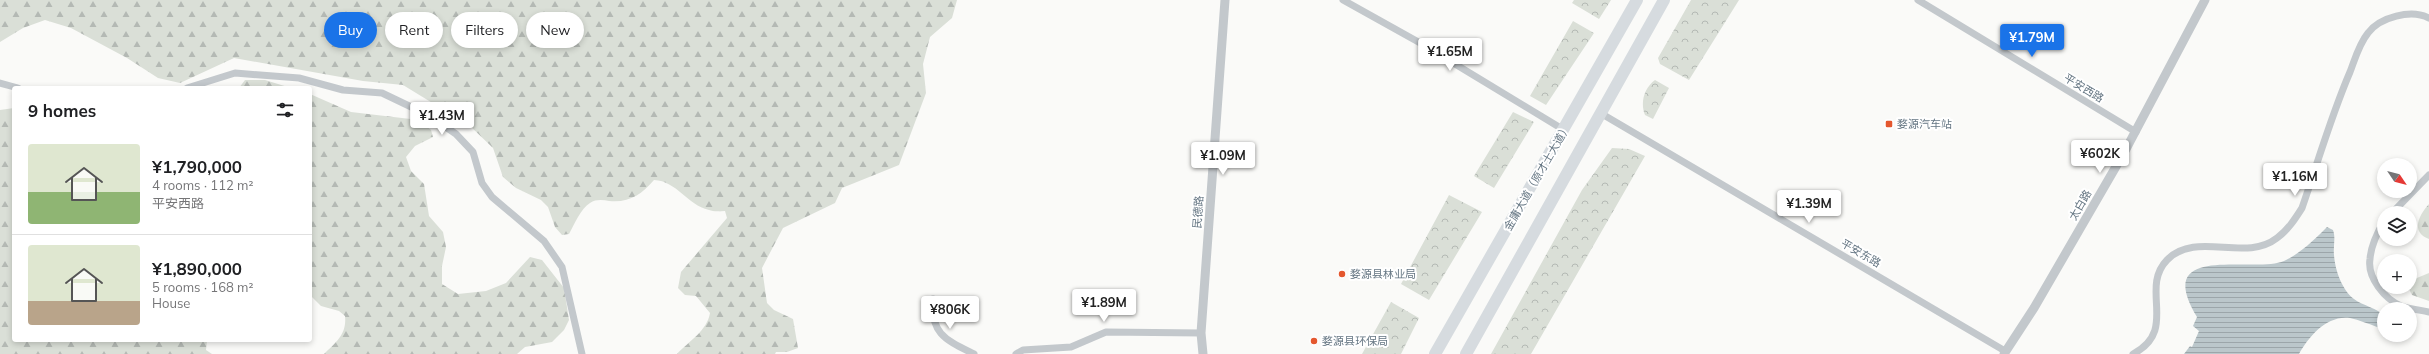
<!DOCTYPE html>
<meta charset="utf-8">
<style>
body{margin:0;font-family:Mulish,"Noto Sans SC",sans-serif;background:#f6f6f6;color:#202124;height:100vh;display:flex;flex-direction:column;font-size:15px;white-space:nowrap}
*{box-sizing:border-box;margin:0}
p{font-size:13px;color:#757577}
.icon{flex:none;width:22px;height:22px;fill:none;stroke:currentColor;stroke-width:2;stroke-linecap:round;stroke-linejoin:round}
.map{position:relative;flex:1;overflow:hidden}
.panel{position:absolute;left:12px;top:86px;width:300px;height:256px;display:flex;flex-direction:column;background:#fff;border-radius:4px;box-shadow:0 2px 6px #0003}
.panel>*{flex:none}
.hud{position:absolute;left:324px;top:12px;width:380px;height:36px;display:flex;gap:8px}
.needle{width:26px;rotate:125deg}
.fabs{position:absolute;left:2377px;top:158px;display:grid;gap:8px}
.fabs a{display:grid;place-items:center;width:40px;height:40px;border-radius:50%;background:#fff;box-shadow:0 2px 6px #0003;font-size:20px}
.price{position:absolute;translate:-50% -34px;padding:0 9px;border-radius:4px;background:#fff;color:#222;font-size:13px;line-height:26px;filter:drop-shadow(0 1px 2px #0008)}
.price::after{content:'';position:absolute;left:50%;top:24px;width:12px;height:9px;margin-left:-6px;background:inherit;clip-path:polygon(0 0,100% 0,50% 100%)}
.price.active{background:#1a73e8;color:#fff}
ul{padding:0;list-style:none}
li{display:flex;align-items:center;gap:12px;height:100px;padding:0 16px}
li+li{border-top:1px solid #e0e0e0}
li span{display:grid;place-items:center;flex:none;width:112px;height:80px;border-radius:4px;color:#555}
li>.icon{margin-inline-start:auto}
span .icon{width:48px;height:48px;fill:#fffc;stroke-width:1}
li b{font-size:17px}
h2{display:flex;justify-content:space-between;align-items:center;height:48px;padding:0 16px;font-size:17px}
.pill{padding:0 14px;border-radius:18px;background:#fff;box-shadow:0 2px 6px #0003;font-size:14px;line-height:36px}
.pill.active{background:#1a73e8;color:#fff}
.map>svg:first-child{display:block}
.forest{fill:url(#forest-firs)}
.park{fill:url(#park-crowns)}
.water{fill:url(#water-rules)}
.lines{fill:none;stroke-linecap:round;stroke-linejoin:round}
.minor{stroke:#c3c8cc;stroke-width:7}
.tertiary{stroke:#c3c8cc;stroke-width:9}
.primary{stroke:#d6dbdf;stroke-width:12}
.poi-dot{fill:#e4572e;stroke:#fff;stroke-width:1.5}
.labels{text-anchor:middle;stroke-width:4;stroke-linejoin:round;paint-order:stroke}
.street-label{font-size:11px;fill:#657683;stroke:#fff}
.poi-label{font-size:11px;fill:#657683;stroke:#fff;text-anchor:start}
</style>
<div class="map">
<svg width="2429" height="354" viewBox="0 0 2429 354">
<defs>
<pattern id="forest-firs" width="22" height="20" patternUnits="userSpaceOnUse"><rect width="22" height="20" fill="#dadfd7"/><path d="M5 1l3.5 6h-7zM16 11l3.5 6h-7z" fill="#b4b9b4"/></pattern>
<pattern id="park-crowns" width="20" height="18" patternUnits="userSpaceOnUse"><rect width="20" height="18" fill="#dadfd7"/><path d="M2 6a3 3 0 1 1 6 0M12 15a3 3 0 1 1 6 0" fill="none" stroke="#b4b9b4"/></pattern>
<pattern id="water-rules" width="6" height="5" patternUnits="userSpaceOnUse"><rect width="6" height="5" fill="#bbc7cb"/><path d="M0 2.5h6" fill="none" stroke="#9ca6aa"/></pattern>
</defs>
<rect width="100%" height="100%" fill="#fafaf8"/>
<path class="forest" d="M0,0H957L952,18L930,37L923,64L926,93L899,165L842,188L835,203L783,228L762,268L767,303L774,310L793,319L798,348L787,352H776L775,354H677C689,341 707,331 710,313L696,296L685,295L678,288L681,272L727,218L725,211C720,211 714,212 709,210C687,205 677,181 654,180C641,195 629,203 609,201C603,200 596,199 590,203C581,208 574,225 569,234L562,235L555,227L548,207L541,200L516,188L503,177L493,148L470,126L403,85L363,81L234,58L180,83L158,78L127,58L71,28L45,20L23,28L0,42Z
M245,80H265L291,88H239Z
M310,94L351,112L419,120L431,130L433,137L415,146L406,157L411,171L424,184L429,216L443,232L446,247L442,266V284L458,294L486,291L506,283L530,257L542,260L564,288L569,320L564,330L552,342L525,347L517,354H324C336,342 347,334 345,316L339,311L321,306L310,295Z
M14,108V340H211L207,341L206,350L212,354H0V110Z
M2429,204V239C2410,232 2419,215 2429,204Z
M2429,273V301L2412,295L2408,287L2412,280Z"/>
<path class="park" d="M1574,0H1611L1599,19L1572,3Z
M1691,0H1739L1689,80L1660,64L1658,58Z
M1573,21L1594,33L1546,105L1530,96Z
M1655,80L1669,88L1653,119L1645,115C1640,103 1644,88 1655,80Z
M1513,112L1534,122L1494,188L1474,176Z
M1612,148L1629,149L1645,156L1531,354H1491L1582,190Z
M1449,195L1482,212L1429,300L1401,284Z
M1391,302L1419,318L1401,354H1362Z"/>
<path class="water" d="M2327,227L2333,230C2336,238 2333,246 2334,255C2335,270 2342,290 2354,299C2363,306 2378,308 2384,316L2382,324L2377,327C2369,324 2359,320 2350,318C2327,315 2309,336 2299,354H2184L2190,346L2192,347L2199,331L2193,326L2197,317C2151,241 2254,274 2284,261C2300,254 2316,238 2327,227Z"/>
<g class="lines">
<path class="minor" d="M1343,0L1422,44L1564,130
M1918,0L2136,132
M0,83L18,88
M187,88L235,73L299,78L343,90L382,93L428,115L456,134L473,152L482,183L492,197L544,241L562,267L582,354
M1602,114L2005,351
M2392,213L2429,175
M2384,221C2377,233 2371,245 2370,259C2367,278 2385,299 2401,306C2410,309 2420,310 2429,312
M933,299C930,334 946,340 974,354
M1016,354L1023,350L1071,347L1106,332L1201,333
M2133,354C2179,330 2139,289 2167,260C2196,230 2245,263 2277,238C2288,230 2295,219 2302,208C2318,162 2331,116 2350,72C2355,59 2359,44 2368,33C2380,17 2411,9 2429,18"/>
<path class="tertiary" d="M1203,354L1201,333L1225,0
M2004,354L2034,308L2125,151L2205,0"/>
<path class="primary" d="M1435,354L1637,0
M1466,354L1664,0"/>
</g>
<g class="poi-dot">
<rect x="1885" y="120" width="8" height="8" rx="2"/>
<circle cx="1342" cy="274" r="4"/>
<circle cx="1314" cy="341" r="4"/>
</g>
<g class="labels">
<g class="street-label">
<text transform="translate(2084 88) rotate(31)" y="4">平安西路</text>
<text transform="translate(1537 177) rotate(-60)" y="4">金庸大道（原才士大道）</text>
<text transform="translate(2080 205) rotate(-60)" y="4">太白路</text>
<text transform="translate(1198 212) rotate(-86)" y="4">民德路</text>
<text transform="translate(1861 253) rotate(30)" y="4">平安东路</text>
</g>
<g class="poi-label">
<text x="1897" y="128">婺源汽车站</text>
<text x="1350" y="278">婺源县林业局</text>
<text x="1322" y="345">婺源县环保局</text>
</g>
</g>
</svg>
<div class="fabs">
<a><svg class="needle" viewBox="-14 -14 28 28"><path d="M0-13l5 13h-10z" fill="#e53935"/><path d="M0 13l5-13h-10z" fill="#757577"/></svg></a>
<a><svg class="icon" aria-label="layers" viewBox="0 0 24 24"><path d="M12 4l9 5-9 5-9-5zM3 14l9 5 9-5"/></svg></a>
<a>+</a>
<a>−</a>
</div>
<b class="price active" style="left:2032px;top:58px">¥1.79M</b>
<b class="price" style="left:1450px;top:72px">¥1.65M</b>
<b class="price" style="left:442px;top:136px">¥1.43M</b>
<b class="price" style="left:2100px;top:174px">¥602K</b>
<b class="price" style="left:1223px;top:176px">¥1.09M</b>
<b class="price" style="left:2295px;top:197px">¥1.16M</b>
<b class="price" style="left:1809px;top:224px">¥1.39M</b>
<b class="price" style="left:1104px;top:323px">¥1.89M</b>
<b class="price" style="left:950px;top:330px">¥806K</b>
<div class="hud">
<a class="pill active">Buy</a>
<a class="pill">Rent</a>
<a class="pill">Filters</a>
<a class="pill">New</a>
</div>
<section class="panel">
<h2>9 homes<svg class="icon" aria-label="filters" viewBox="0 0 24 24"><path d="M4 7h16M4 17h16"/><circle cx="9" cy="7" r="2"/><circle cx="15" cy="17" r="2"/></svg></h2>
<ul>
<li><span style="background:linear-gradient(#dfe7d0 60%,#8fb573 0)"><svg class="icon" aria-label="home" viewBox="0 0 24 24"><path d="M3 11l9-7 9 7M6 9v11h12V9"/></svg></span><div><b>¥1,790,000</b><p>4 rooms · 112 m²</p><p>平安西路</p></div></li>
<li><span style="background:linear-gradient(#dfe7d0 70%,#b9a48a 0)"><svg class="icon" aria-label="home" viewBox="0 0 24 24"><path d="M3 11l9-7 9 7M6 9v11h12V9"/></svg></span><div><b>¥1,890,000</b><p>5 rooms · 168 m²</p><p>House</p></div></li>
</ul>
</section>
</div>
